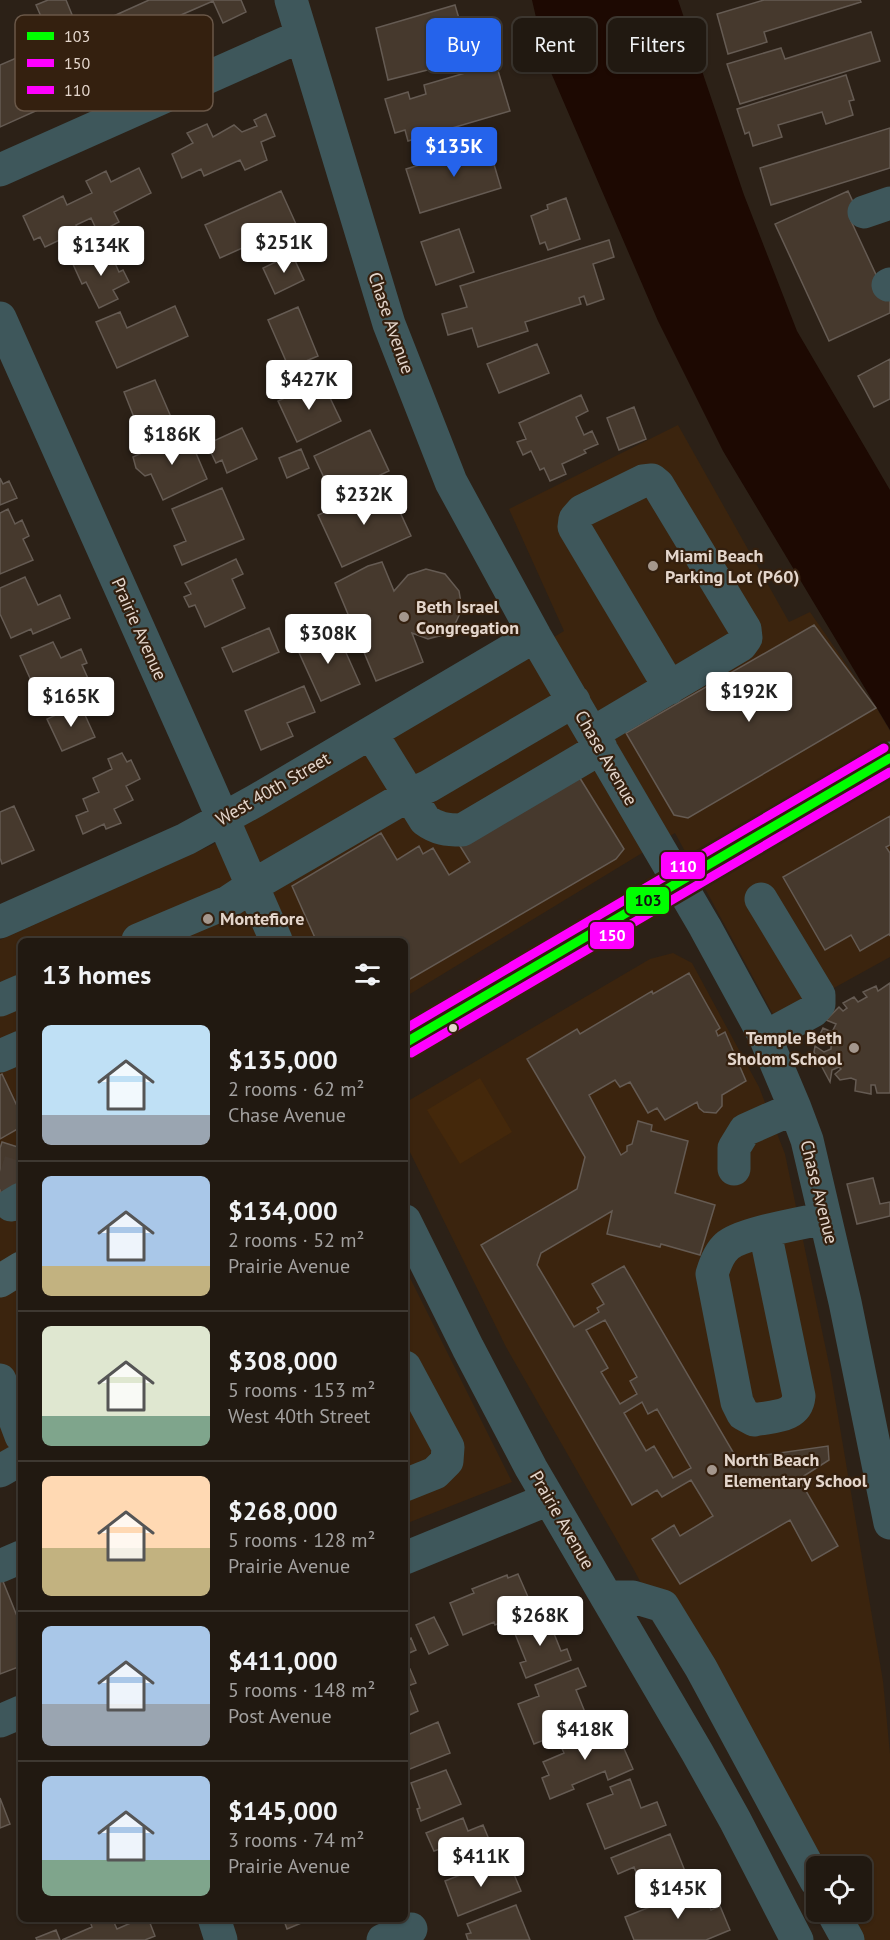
<!DOCTYPE html>
<meta charset="utf-8">
<style>
body{margin:0;font-family:"PT Sans",sans-serif;background:#2d261f;color:#f1f3f6;height:100vh;display:flex;flex-direction:column;font-size:22px;white-space:nowrap}
*{box-sizing:border-box;margin:0}
p{font-size:20px;color:#a2a09f}
.icon{flex:none;width:33px;height:33px;fill:none;stroke:currentColor;stroke-width:2;stroke-linecap:round;stroke-linejoin:round}
.map{position:relative;flex:1;overflow:hidden}
.details{position:absolute;left:18px;top:938px;width:390px;height:984px;display:flex;flex-direction:column;background:#211911;border-radius:9px;box-shadow:0 2px 4px #0004,0 0 0 2px #3e3831}
.details>*{flex:none}
.top-card{position:absolute;left:426px;top:18px;width:374px;height:54px;display:flex;gap:12px}
.buttons{position:absolute;left:806px;top:1856px;display:grid;gap:12px}
.buttons a{display:grid;place-items:center;width:66px;height:66px;border-radius:9px;background:#211911;box-shadow:0 2px 4px #0004,0 0 0 2px #3e3831;font-size:30px}
.price{position:absolute;translate:-50% -51px;padding:0 14px;border-radius:6px;background:#fff;color:#222;font-size:20px;line-height:39px;filter:drop-shadow(0 2px 3px #0008)}
.price::after{content:'';position:absolute;left:50%;top:36px;width:18px;height:14px;margin-left:-9px;background:inherit;clip-path:polygon(0 0,100% 0,50% 100%)}
.price.selected{background:#2563eb;color:#fff}
ul{padding:0;list-style:none}
li{display:flex;align-items:center;gap:18px;height:150px;padding:0 24px}
li+li{border-top:2px solid #3e3831}
li span{display:grid;place-items:center;flex:none;width:168px;height:120px;border-radius:9px;color:#555}
li>.icon{margin-inline-start:auto}
span .icon{width:72px;height:72px;fill:#fffc;stroke-width:1}
li b{font-size:26px}
h2{display:flex;justify-content:space-between;align-items:center;height:72px;padding:0 24px;font-size:26px}
.chip{padding:0 21px;border-radius:9px;background:#211911;box-shadow:0 2px 4px #0004,0 0 0 2px #3e3831;font-size:21px;line-height:54px}
.chip.selected{background:#2563eb;color:#fff}
.map>svg:first-child{display:block}
.built{fill:#3b240e}
.green{fill:#44280b}
.water{fill:#1d0902}
.building{fill:#46392d;stroke:#655b53;stroke-width:1.5;fill-rule:evenodd}
.lines{fill:none;stroke-linecap:round;stroke-linejoin:round}
.minor-tunnel{stroke:#483c32;stroke-width:33;stroke-dasharray:33 16;stroke-linecap:butt}
.minor{stroke:#3e575b;stroke-width:33}
.major{stroke:#465f63;stroke-width:33}
.bus-1-casing{stroke:#34200f;stroke-width:14}
.bus-2-casing{stroke:#34200f;stroke-width:14}
.bus-3-casing{stroke:#34200f;stroke-width:14}
.bus-1{stroke:#0f0;stroke-width:9}
.bus-2{stroke:#f0f;stroke-width:9}
.bus-3{stroke:#f0f;stroke-width:9}
.poi-dot{fill:#a4978d;stroke:#34200f;stroke-width:2}
.bus-dot{fill:#e4d6cc;stroke:#34200f;stroke-width:2}
.labels{text-anchor:middle;stroke-width:4.5;stroke-linejoin:round;paint-order:stroke}
.street-label{font-size:18px;fill:#e4d6cc;stroke:#34200f}
.poi-label{font-size:18px;font-weight:bold;fill:#e4d6cc;stroke:#34200f;text-anchor:start}
.key{fill:#34200f;stroke:#695748;stroke-width:1.5}
.key-label{font-size:16px;fill:#e4d6cc}
.line-badge{stroke:#34200f;stroke-width:2}
.badge-label{font-size:16px;text-anchor:middle;font-weight:bold;fill:#fff}
.pale-badge-label{font-size:16px;text-anchor:middle;font-weight:bold;fill:#111}
</style>
<div class="map">
<svg width="890" height="1940" viewBox="0 0 890 1940">
<rect width="100%" height="100%" fill="#2c2117"/>
<path class="built" d="M678,425L789,622L810,612L877,709L890,731V957L776,1020L675,833L405,997V940H21V1469L0,1481V940L212,845L564,631L509,509Z
M673,953L692,963L759,1087L785,1154L830,1369L883,1681L890,1754V1940H832L817,1911H861V1866H816V1910L634,1570L506,1347L405,1142V1105L408,1101L650,959Z
M405,1268L512,1482L405,1524Z"/>
<path class="green" d="M480,1078L512,1132L460,1164L427,1110Z"/>
<path class="water" d="M532,0H678L744,195L797,331L890,490V730L723,451L658,321L546,61Z"/>
<path class="building" d="M48,0H66L73,17L46,28L36,5Z
M149,0H241L246,12L223,23L213,1L181,15L190,37L127,66L107,19Z
M764,0H860L861,2L764,32L767,42L728,54L717,14Z
M455,5L471,59L388,80L376,28Z
M871,32L880,61L740,104L727,64L781,48L785,59Z
M28,53L51,104L0,127V65Z
M496,64L510,111L408,141L405,130L395,133L385,99L408,92L410,99L426,94L424,85Z
M846,75L854,100L849,101L853,115L826,124L822,112L778,125L782,137L753,146L749,132L745,134L737,109Z
M266,114L275,136L261,142L267,160L245,170L240,160L204,176L201,169L182,178L172,154L193,143L187,133L207,124L213,137L234,125L242,132L257,126L254,120Z
M890,128V168L771,205L760,168Z
M488,144L501,188L420,213L406,169Z
M139,168L151,193L114,212L119,222L98,233L91,218L76,225L78,228L65,235L66,237L45,247L40,237L34,240L23,216L63,196L67,205L92,193L86,181L106,171L111,182Z
M281,191L296,224L220,258L205,225Z
M848,191L860,217L851,221L885,294L890,292V313L829,341L775,224Z
M566,198L580,239L548,250L545,242L540,244L531,216L548,209L547,205Z
M459,229L474,272L436,285L421,242Z
M609,240L614,257L593,264L604,299L587,305L584,296L579,298L581,304L525,322L528,331L478,347L472,328L448,335L442,314L467,307L460,286Z
M110,252L119,272L123,270L129,282L113,290L118,299L99,308L86,282L82,284L72,262L88,254L92,261Z
M292,254L304,280L275,294L263,268Z
M175,306L188,336L117,368L96,322L120,312L127,328Z
M298,307L318,356L289,368L268,320Z
M537,344L549,373L499,393L487,364Z
M890,359V399L874,407L858,376Z
M155,380L171,417L139,430L124,392Z
M322,381L341,421L297,442L278,401Z
M581,395L588,411L576,417L584,435L592,431L598,444L584,450L586,453L562,464L566,474L550,481L544,468L540,470L531,451L523,455L517,442L526,439L519,423Z
M634,407L646,439L619,450L607,418Z
M242,428L257,459L227,473L222,460L216,463L207,444Z
M370,430L389,471L333,497L314,456Z
M187,432L207,479L163,500L151,474L145,476L136,468L133,457Z
M301,449L309,468L287,478L279,458Z
M0,478L3,484L9,481L17,498L0,505Z
M387,484L411,536L342,567L318,515Z
M222,488L244,539L182,565L174,546L186,541L172,509Z
M8,509L15,524L22,520L29,536L23,539L33,560L0,574V513Z
M236,559L243,574L232,579L245,608L205,627L195,605L189,607L184,597L191,594L185,583Z
M382,562L394,591L408,575L426,569L445,574L459,591L462,609L455,624L443,635L428,639L412,633L423,662L376,681L335,583L368,566Z
M25,577L38,605L60,595L70,618L33,634L31,629L11,638L0,614V588Z
M814,625L876,708L688,818L674,815L626,733Z
M269,628L279,652L233,672L222,648Z
M335,628L360,684L321,701L296,646Z
M53,642L61,658L81,649L87,663L82,665L90,683L42,705L20,656Z
M304,686L315,712L287,723L293,736L261,750L245,711Z
M80,704L95,737L62,751L47,719Z
M122,753L127,762L131,760L140,779L126,786L133,800L114,809L121,823L106,829L104,824L83,834L76,816L88,811L83,799L99,792L93,778L112,769L108,759Z
M578,775L624,849L616,859L405,982V940H316L292,886L381,833L397,860L419,846L423,854L433,848L449,875L470,862L460,846Z
M14,806L34,850L2,864L0,858V812Z
M890,816V845L886,847L890,853V936L889,934L860,951L851,935L825,950L783,877Z
M689,973L720,1028L716,1031L718,1036L725,1032L746,1081L722,1095V1106L716,1113L704,1112L699,1108L697,1102L665,1120L657,1108L648,1113L630,1082L620,1087L615,1080L589,1095L621,1155L627,1151V1146L632,1144L638,1121L652,1125L651,1131L688,1141L675,1193L715,1205L700,1255L661,1244L660,1247L607,1234L612,1211L541,1253L537,1265L574,1327L599,1312L597,1308L604,1304L592,1284L624,1266L737,1459L828,1446L829,1460L799,1479L838,1546L812,1561L790,1520L680,1584L652,1539L674,1525L680,1536L713,1516L691,1480L662,1497L657,1490L632,1505L481,1245L577,1189L585,1157L527,1059L577,1029L580,1034L652,991L653,994ZM605,1320L637,1377L630,1381L637,1394L620,1404L601,1372L608,1368L586,1330ZM642,1402L648,1414L657,1409L691,1468L673,1478L654,1446L646,1451L624,1413Z
M890,983V1093H877L875,1085H871V1094L855,1091L856,1080L851,1078L840,1080L835,1074L841,1069L839,1067L832,1070L830,1082L814,1052L815,1046L824,1052L831,1049V1043H819V1037L823,1028L832,1032L836,1024L826,1020L839,1007L843,1011L847,1008L843,1003L854,997L858,1002L867,997L863,992L876,986L878,991Z
M2,1074L19,1110L21,1109V1127L0,1139V1075Z
M2,1142L21,1148V1172L9,1215L0,1212V1148Z
M873,1178L880,1204L890,1202V1216L857,1224L847,1184Z
M0,1574L21,1626V1666L0,1674Z
M518,1574L532,1606L514,1614L515,1617L495,1625L494,1622L463,1635L450,1603L474,1593L472,1589L507,1575L508,1578Z
M547,1616L561,1651L567,1649L571,1660L526,1678L520,1663L526,1661L513,1629Z
M434,1617L448,1645L429,1654L416,1625Z
M411,1638L416,1650L407,1654L409,1659L405,1661V1641Z
M578,1668L586,1686L576,1690L589,1722L534,1744L518,1704L539,1696L535,1685Z
M410,1669L416,1683L408,1686L418,1711L405,1717V1671Z
M438,1722L450,1753L405,1771V1736Z
M604,1723L614,1748L622,1744L633,1769L608,1780L605,1771L572,1785L574,1789L550,1799L542,1778L549,1775L543,1762L564,1753L559,1742Z
M446,1770L461,1804L421,1821L417,1809L420,1808L411,1783Z
M630,1779L641,1808L657,1802L666,1825L605,1849L587,1804L613,1794L610,1787Z
M0,1798L10,1824L0,1828Z
M463,1818L468,1831L483,1825L493,1849L447,1867L440,1849L434,1851L426,1833Z
M670,1834L689,1881L668,1890L665,1881L657,1885L653,1874L639,1880L634,1867L618,1874L611,1858Z
M493,1862L497,1873L511,1867L521,1891L458,1916L445,1881Z
M697,1888L703,1903L708,1902L711,1910L720,1906L730,1930L706,1940H634L625,1917Z
M516,1905L530,1940H468L466,1934L471,1933L467,1924Z
M89,1918H112L117,1929L142,1918H148L155,1936L145,1940H62L92,1927Z
M283,1918H310L311,1919L287,1929Z
M56,1930L60,1940H37L36,1938Z"/>
<g class="lines">
<path class="minor-tunnel" d="M0,1172L19,1178"/>
<path class="minor" d="M291,0L389,324L451,482L535,636L705,927L765,1037L795,1108L807,1140L845,1302L890,1523
M0,170L301,36
M864,212L890,203
M888,285L890,284
M0,318L206,780L276,940
M371,733L425,820C437,829 447,830 462,830L601,748
M593,733L741,645L746,638L745,629L658,485L652,480L643,481L582,511L575,519L574,527L670,688
M761,899L819,995V1004L813,1011L765,1037
M0,922L186,839L255,801L535,636
M138,940L228,902L252,886L409,795L429,786L574,701
M0,1000L21,991
M0,1056L21,1047
M734,1169V1148L745,1130L795,1108
M11,1205L21,1199
M405,1221L468,1348L531,1468L697,1752L735,1820L797,1940
M765,1232L799,1396C797,1418 773,1416 754,1420L743,1414L737,1402L712,1274C715,1264 719,1253 727,1246C741,1233 804,1223 825,1218
M405,1367L448,1447L447,1461L435,1473L405,1485
M0,1380L21,1436
M0,1471L21,1459
M405,1558L549,1499
M0,1566L21,1557
M607,1597H633L663,1606L701,1668L816,1881
M0,1721L21,1712
M832,1911L848,1940
M214,1918L221,1940
M383,1940L411,1929"/>
<path class="major" d="M405,1043L890,758
M0,1281L21,1268"/>
<defs>
<path id="bus-1" d="M405,1043L890,758"/>
<path id="bus-2" d="M411,1053L890,772"/>
<path id="bus-3" d="M405,1029L884,748"/>
</defs>
<use href="#bus-1" class="bus-1-casing"/>
<use href="#bus-2" class="bus-2-casing"/>
<use href="#bus-3" class="bus-3-casing"/>
<use href="#bus-1" class="bus-1"/>
<use href="#bus-2" class="bus-2"/>
<use href="#bus-3" class="bus-3"/>
</g>
<g class="poi-dot">
<circle cx="653" cy="566" r="6"/>
<circle cx="404" cy="617" r="6"/>
<circle cx="208" cy="919" r="6"/>
<circle cx="854" cy="1048" r="6"/>
<circle cx="712" cy="1470" r="6"/>
</g>
<circle class="bus-dot" cx="453" cy="1028" r="5"/>
<g class="labels">
<g class="street-label">
<text transform="translate(391 323) rotate(71)" y="6">Chase Avenue</text>
<text transform="translate(139 629) rotate(66)" y="6">Prairie Avenue</text>
<text transform="translate(606 758) rotate(60)" y="6">Chase Avenue</text>
<text transform="translate(273 789) rotate(-30)" y="6">West 40th Street</text>
<text transform="translate(819 1192) rotate(76)" y="6">Chase Avenue</text>
<text transform="translate(562 1520) rotate(60)" y="6">Prairie Avenue</text>
</g>
<g class="poi-label">
<text x="665" y="562">Miami Beach<tspan x="665" dy="21">Parking Lot (P60)</tspan></text>
<text x="416" y="613">Beth Israel<tspan x="416" dy="21">Congregation</tspan></text>
<text x="220" y="925">Montefiore</text>
<text x="842" y="1044" text-anchor="end">Temple Beth<tspan x="842" dy="21">Sholom School</tspan></text>
<text x="724" y="1466">North Beach<tspan x="724" dy="21">Elementary School</tspan></text>
</g>
</g>
<rect x="15" y="15" width="198" height="96" rx="9" class="key"/>
<rect x="27" y="32" width="27" height="8" fill="#0f0"/>
<rect x="27" y="59" width="27" height="8" fill="#f0f"/>
<rect x="27" y="86" width="27" height="8" fill="#f0f"/>
<g class="key-label">
<text x="64" y="42">103</text>
<text x="64" y="69">150</text>
<text x="64" y="96">110</text>
</g>
<g class="line-badge">
<rect x="660" y="851" width="46" height="29" rx="6" fill="#f0f"/>
<rect x="625" y="886" width="45" height="29" rx="6" fill="#0f0"/>
<rect x="589" y="921" width="46" height="29" rx="6" fill="#f0f"/>
</g>
<g class="badge-label">
<text x="683" y="872">110</text>
<text x="612" y="941">150</text>
</g>
<g class="pale-badge-label">
<text x="648" y="906">103</text>
</g>
</svg>
<div class="buttons">
<a><svg class="icon" aria-label="locate" viewBox="0 0 24 24"><circle cx="12" cy="12" r="6"/><path d="M12 2v4M12 18v4M2 12h4M18 12h4"/></svg></a>
</div>
<b class="price selected" style="left:454px;top:178px">$135K</b>
<b class="price" style="left:284px;top:274px">$251K</b>
<b class="price" style="left:101px;top:277px">$134K</b>
<b class="price" style="left:309px;top:411px">$427K</b>
<b class="price" style="left:172px;top:466px">$186K</b>
<b class="price" style="left:364px;top:526px">$232K</b>
<b class="price" style="left:328px;top:665px">$308K</b>
<b class="price" style="left:749px;top:723px">$192K</b>
<b class="price" style="left:71px;top:728px">$165K</b>
<b class="price" style="left:540px;top:1647px">$268K</b>
<b class="price" style="left:585px;top:1761px">$418K</b>
<b class="price" style="left:481px;top:1888px">$411K</b>
<b class="price" style="left:678px;top:1920px">$145K</b>
<div class="top-card">
<a class="chip selected">Buy</a>
<a class="chip">Rent</a>
<a class="chip">Filters</a>
</div>
<section class="details">
<h2>13 homes<svg class="icon" aria-label="filters" viewBox="0 0 24 24"><path d="M4 7h16M4 17h16"/><circle cx="9" cy="7" r="2"/><circle cx="15" cy="17" r="2"/></svg></h2>
<ul>
<li><span style="background:linear-gradient(#bfe0f5 75%,#9aa5b1 0)"><svg class="icon" aria-label="home" viewBox="0 0 24 24"><path d="M3 11l9-7 9 7M6 9v11h12V9"/></svg></span><div><b>$135,000</b><p>2 rooms · 62 m²</p><p>Chase Avenue</p></div></li>
<li><span style="background:linear-gradient(#a9c7e8 75%,#c2b280 0)"><svg class="icon" aria-label="home" viewBox="0 0 24 24"><path d="M3 11l9-7 9 7M6 9v11h12V9"/></svg></span><div><b>$134,000</b><p>2 rooms · 52 m²</p><p>Prairie Avenue</p></div></li>
<li><span style="background:linear-gradient(#dfe7d0 75%,#7fa58c 0)"><svg class="icon" aria-label="home" viewBox="0 0 24 24"><path d="M3 11l9-7 9 7M6 9v11h12V9"/></svg></span><div><b>$308,000</b><p>5 rooms · 153 m²</p><p>West 40th Street</p></div></li>
<li><span style="background:linear-gradient(#ffd9b3 60%,#c2b280 0)"><svg class="icon" aria-label="home" viewBox="0 0 24 24"><path d="M3 11l9-7 9 7M6 9v11h12V9"/></svg></span><div><b>$268,000</b><p>5 rooms · 128 m²</p><p>Prairie Avenue</p></div></li>
<li><span style="background:linear-gradient(#a9c7e8 65%,#9aa5b1 0)"><svg class="icon" aria-label="home" viewBox="0 0 24 24"><path d="M3 11l9-7 9 7M6 9v11h12V9"/></svg></span><div><b>$411,000</b><p>5 rooms · 148 m²</p><p>Post Avenue</p></div></li>
<li><span style="background:linear-gradient(#a9c7e8 70%,#7fa58c 0)"><svg class="icon" aria-label="home" viewBox="0 0 24 24"><path d="M3 11l9-7 9 7M6 9v11h12V9"/></svg></span><div><b>$145,000</b><p>3 rooms · 74 m²</p><p>Prairie Avenue</p></div></li>
</ul>
</section>
</div>
